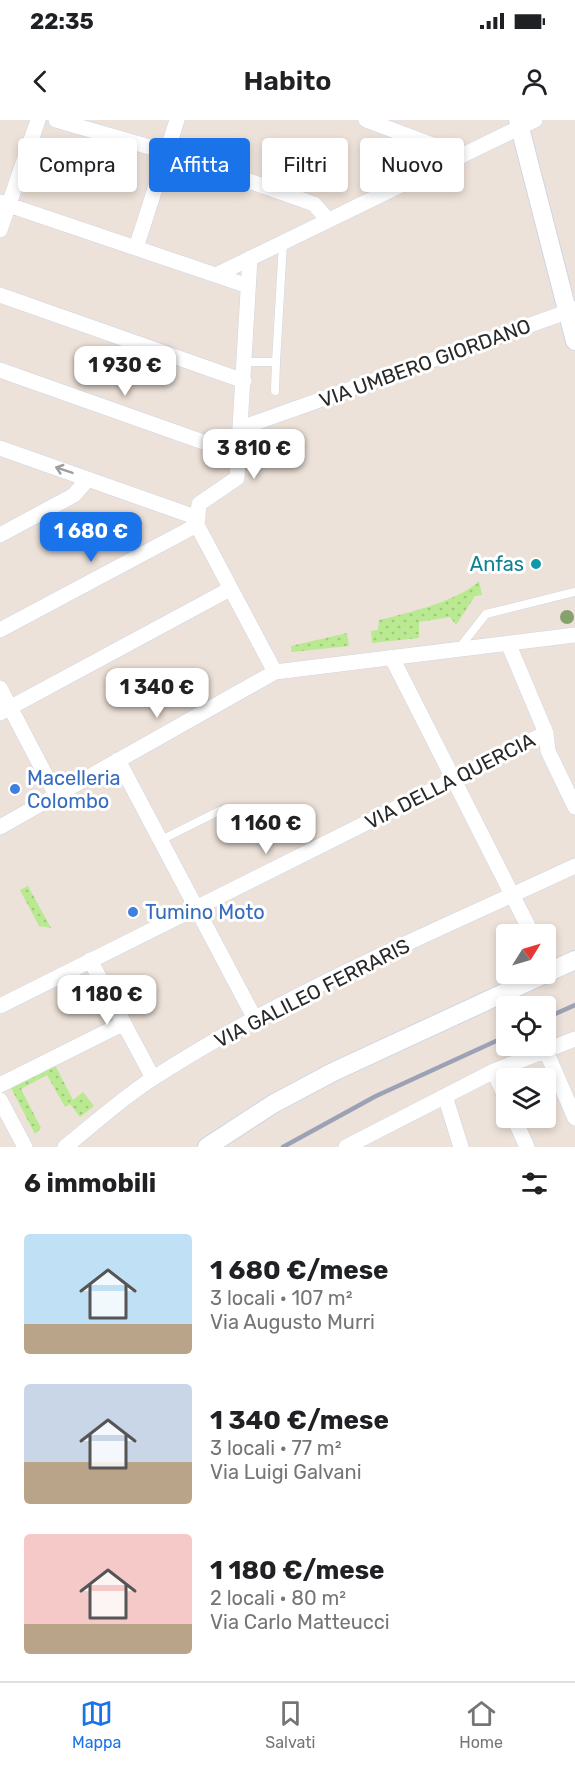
<!DOCTYPE html>
<html lang="it">
<meta charset="utf-8">
<style>
body{margin:0;font-family:Rubik,sans-serif;background:#f6f6f6;color:#202124;height:100vh;display:flex;flex-direction:column;font-size:22px;white-space:nowrap}
*{box-sizing:border-box;margin:0}
p{font-size:20px;color:#757577}
.icon{flex:none;width:33px;height:33px;fill:none;stroke:currentColor;stroke-width:2;stroke-linecap:round;stroke-linejoin:round}
.map{position:relative;height:1027px;overflow:hidden}
.drawer{display:flex;flex-direction:column;background:#fff;flex:1}
.drawer>*{flex:none}
.guide{position:absolute;left:18px;top:18px;width:540px;height:54px;display:flex;gap:12px}
.needle{width:39px;rotate:53deg}
.buttons{position:absolute;left:496px;top:804px;display:grid;gap:12px}
.buttons a{display:grid;place-items:center;width:60px;height:60px;border-radius:6px;background:#fff;box-shadow:0 3px 9px #0003;font-size:30px}
.price{position:absolute;translate:-50% -51px;padding:0 14px;border-radius:12px;background:#fff;color:#222;font-size:20px;line-height:39px;filter:drop-shadow(0 2px 3px #0008)}
.price::after{content:'';position:absolute;left:50%;top:36px;width:18px;height:14px;margin-left:-9px;background:inherit;clip-path:polygon(0 0,100% 0,50% 100%)}
.price.current{background:#1a73e8;color:#fff}
ul{padding:0;list-style:none}
li{display:flex;align-items:center;gap:18px;height:150px;padding:0 24px}
li span{display:grid;place-items:center;flex:none;width:168px;height:120px;border-radius:6px;color:#555}
li>.icon{margin-inline-start:auto}
span .icon{width:72px;height:72px;fill:#fffc;stroke-width:1}
li b{font-size:26px}
h2{display:flex;justify-content:space-between;align-items:center;height:72px;padding:0 24px;font-size:26px}
.chip{padding:0 21px;border-radius:6px;background:#fff;box-shadow:0 3px 9px #0003;font-size:21px;line-height:54px}
.chip.current{background:#1a73e8;color:#fff}
.status{display:flex;justify-content:space-between;align-items:center;height:42px;padding:0 30px;background:#fff;direction:ltr}
.status svg{height:16px;fill:currentColor}
header{display:flex;justify-content:space-between;align-items:center;height:78px;padding:0 24px;background:#fff;font-size:27px;font-weight:600}
.menu{display:flex;justify-content:space-around;align-items:center;height:84px;border-top:2px solid #e0e0e0;background:#fff;font-size:16px;color:#757577}
.menu a{display:grid;justify-items:center;gap:3px}
.menu .current{color:#1a73e8}
.map>svg:first-child{display:block}
.garden{fill:url(#garden-dots)}
.lines{fill:none;stroke-linecap:round;stroke-linejoin:round}
.service-casing{stroke:#ced5e4;stroke-width:9}
.minor-casing{stroke:#ced5e4;stroke-width:16}
.tertiary-casing{stroke:#ced5e4;stroke-width:20}
.service{stroke:#fff;stroke-width:8}
.minor{stroke:#fff;stroke-width:15}
.tertiary{stroke:#fff;stroke-width:18}
.rail{stroke:#9ca2b5;stroke-width:4.5}
.tree{fill:#85a16c}
.oneway{stroke:#9f9f9f}
.culture-dot{fill:#0f9aa8;stroke:#fff;stroke-width:2}
.shop-dot{fill:#3f7fe0;stroke:#fff;stroke-width:2}
.labels{text-anchor:middle;stroke-width:6;stroke-linejoin:round;paint-order:stroke}
.street-label{font-size:20px;fill:#292929;stroke:#fff}
.culture-label{font-size:20px;fill:#0d838f;stroke:#fff;text-anchor:end}
.shop-label{font-size:20px;fill:#366cbe;stroke:#fff;text-anchor:start}
</style>
<div class="status"><b>22:35</b><svg viewBox="0 0 49 12"><path d="M0 12V9h3v3zM5 12V6h3v6zM10 12V3h3v9zM15 12V0h3v12zM26 1h20v11H26zM47 4h2v5h-2z"/></svg></div>
<header><svg class="icon" aria-label="back" viewBox="0 0 24 24"><path d="M15 5l-7 7 7 7"/></svg>Habito<svg class="icon" aria-label="person" viewBox="0 0 24 24"><circle cx="12" cy="8" r="4"/><path d="M4 21q1-7 8-7t8 7"/></svg></header>
<div class="map">
<svg width="575" height="1027" viewBox="0 0 575 1027">
<defs>
<pattern id="garden-dots" width="8" height="8" patternUnits="userSpaceOnUse" patternTransform="scale(1.5)"><rect width="8" height="8" fill="#b9e990"/><path d="M2 2h.1M6 6h.1" fill="none" stroke="#9fc87c" stroke-width="1.8" stroke-linecap="round"/></pattern>
</defs>
<rect width="100%" height="100%" fill="#ede2d9"/>
<path class="garden" d="M479,461L482,475L475,476L456,505L450,497L419,502V518L372,523L371,511L378,510L379,500C408,493 458,481 479,461Z
M347,513L349,526L292,532L291,526Z
M28,766L51,808L39,806L20,770Z
M55,945L73,980L83,972L94,986L80,997L70,984L65,987L47,955L21,969L41,1008L35,1014L11,968Z"/>
<g class="lines">
<defs>
<path id="service" d="M245,242H276L283,123
M275,271L276,242
M460,527L486,494L575,472
M161,720L219,691"/>
<path id="minor" d="M56,0L167,32L314,84L328,100
M366,0L462,36
M0,82L248,166
M0,110L38,0
M136,128L177,0
M250,138L237,358L199,384L197,405L275,552
M216,155L535,0
M0,175L244,261
M0,250L240,335
M241,308L575,189
M0,328L198,398
M0,415L74,375L88,359
M0,510L197,405
M508,523L546,613L548,631L575,687
M392,538L532,814
M0,568L56,675
M0,593L230,469
M118,640L255,899
M0,707L275,552L575,515
M90,840L153,958
M0,886L546,613
M546,931L575,998
M494,951L507,981
M0,965L124,903
M445,976L461,1027
M0,980L25,1027
M514,998L527,1027
M65,1027C94,1004 123,977 155,957C287,872 434,812 575,746
M346,1027L494,951L575,919"/>
<path id="tertiary" d="M518,0L575,221
M207,1027L273,984L333,952L575,840"/>
</defs>
<use href="#service" class="service-casing"/>
<use href="#minor" class="minor-casing"/>
<use href="#tertiary" class="tertiary-casing"/>
<use href="#service" class="service"/>
<use href="#minor" class="minor"/>
<use href="#tertiary" class="tertiary"/>
<path class="rail" d="M546,898L575,885
M283,1027L376,976L507,916"/>
</g>
<circle class="tree" cx="567" cy="497" r="7"/>
<defs><path id="oneway-shaft" d="M-6 0H5M1.5-3L5.5 0L1.5 3" fill="none" stroke-width="1.6" stroke-linecap="round" stroke-linejoin="round" transform="scale(1.5)"/></defs>
<use class="oneway" href="#oneway-shaft" transform="translate(64 350) rotate(-161)"/>
<circle class="culture-dot" cx="536" cy="444" r="6"/>
<g class="shop-dot">
<circle cx="15" cy="669" r="6"/>
<circle cx="133" cy="792" r="6"/>
</g>
<g class="labels">
<g class="street-label">
<text transform="translate(425 243) rotate(-20)" y="7">VIA UMBERO GIORDANO</text>
<text transform="translate(450 661) rotate(-27)" y="7">VIA DELLA QUERCIA</text>
<text transform="translate(312 873) rotate(-27)" y="7">VIA GALILEO FERRARIS</text>
</g>
<g class="culture-label">
<text x="524" y="451">Anfas</text>
</g>
<g class="shop-label">
<text x="27" y="665">Macelleria<tspan x="27" dy="23">Colombo</tspan></text>
<text x="145" y="799">Tumino Moto</text>
</g>
</g>
</svg>
<div class="buttons">
<a><svg class="needle" viewBox="-14 -14 28 28"><path d="M0-13l5 13h-10z" fill="#e53935"/><path d="M0 13l5-13h-10z" fill="#757577"/></svg></a>
<a><svg class="icon" aria-label="locate" viewBox="0 0 24 24"><circle cx="12" cy="12" r="6"/><path d="M12 2v4M12 18v4M2 12h4M18 12h4"/></svg></a>
<a><svg class="icon" aria-label="layers" viewBox="0 0 24 24"><path d="M12 4l9 5-9 5-9-5zM3 14l9 5 9-5"/></svg></a>
</div>
<b class="price" style="left:125px;top:277px">1 930 €</b>
<b class="price" style="left:254px;top:360px">3 810 €</b>
<b class="price current" style="left:91px;top:443px">1 680 €</b>
<b class="price" style="left:157px;top:599px">1 340 €</b>
<b class="price" style="left:266px;top:735px">1 160 €</b>
<b class="price" style="left:107px;top:906px">1 180 €</b>
<div class="guide">
<a class="chip">Compra</a>
<a class="chip current">Affitta</a>
<a class="chip">Filtri</a>
<a class="chip">Nuovo</a>
</div>
</div>
<section class="drawer">
<h2>6 immobili<svg class="icon" aria-label="filters" viewBox="0 0 24 24"><path d="M4 7h16M4 17h16"/><circle cx="9" cy="7" r="2"/><circle cx="15" cy="17" r="2"/></svg></h2>
<ul>
<li><span style="background:linear-gradient(#bfe0f5 75%,#b9a48a 0)"><svg class="icon" aria-label="home" viewBox="0 0 24 24"><path d="M3 11l9-7 9 7M6 9v11h12V9"/></svg></span><div><b>1 680 €/mese</b><p>3 locali · 107 m²</p><p>Via Augusto Murri</p></div></li>
<li><span style="background:linear-gradient(#c9d6e8 65%,#b9a48a 0)"><svg class="icon" aria-label="home" viewBox="0 0 24 24"><path d="M3 11l9-7 9 7M6 9v11h12V9"/></svg></span><div><b>1 340 €/mese</b><p>3 locali · 77 m²</p><p>Via Luigi Galvani</p></div></li>
<li><span style="background:linear-gradient(#f6c9c9 75%,#b9a48a 0)"><svg class="icon" aria-label="home" viewBox="0 0 24 24"><path d="M3 11l9-7 9 7M6 9v11h12V9"/></svg></span><div><b>1 180 €/mese</b><p>2 locali · 80 m²</p><p>Via Carlo Matteucci</p></div></li>
</ul>
</section>
<nav class="menu">
<a class="current"><svg class="icon" aria-label="map" viewBox="0 0 24 24"><path d="M3 6l6-2 6 2 6-2v14l-6 2-6-2-6 2zM9 4v14M15 6v14"/></svg>Mappa</a>
<a><svg class="icon" aria-label="saved" viewBox="0 0 24 24"><path d="M7 4h10v16l-5-4-5 4z"/></svg>Salvati</a>
<a><svg class="icon" aria-label="home" viewBox="0 0 24 24"><path d="M3 11l9-7 9 7M6 9v11h12V9"/></svg>Home</a>
</nav>
